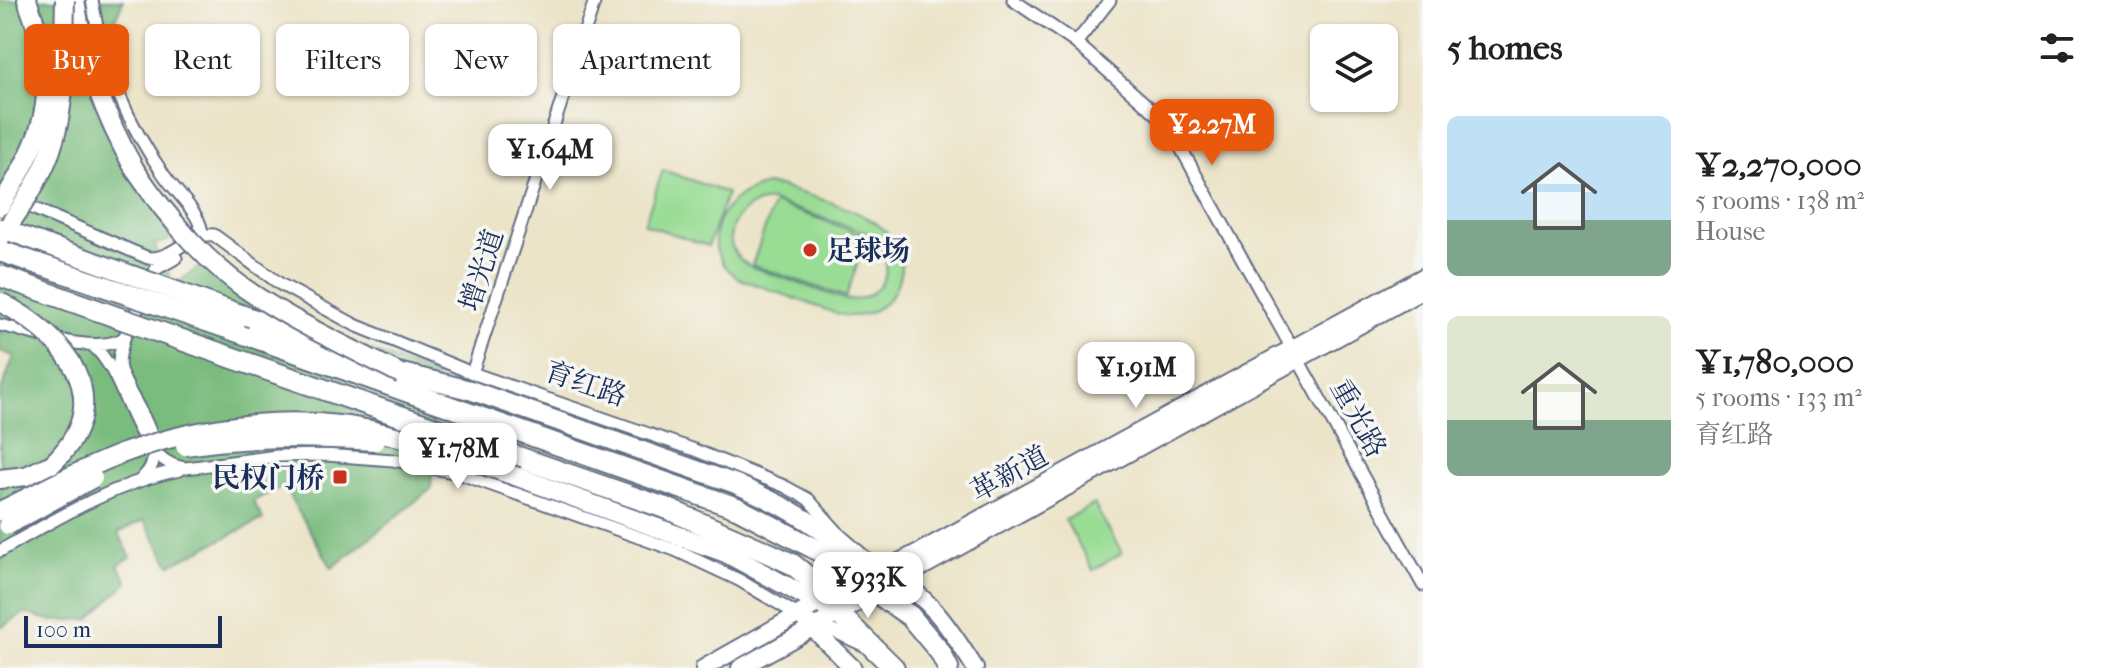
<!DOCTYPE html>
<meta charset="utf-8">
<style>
body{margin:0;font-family:"IM FELL French Canon","Noto Serif SC",serif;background:#f2f2f2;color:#222;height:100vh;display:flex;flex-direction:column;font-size:30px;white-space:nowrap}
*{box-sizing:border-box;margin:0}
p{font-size:26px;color:#767676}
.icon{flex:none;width:44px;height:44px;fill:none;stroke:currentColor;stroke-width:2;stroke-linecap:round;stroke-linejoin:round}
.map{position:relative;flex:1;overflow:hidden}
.drawer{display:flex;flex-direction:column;background:#fff;width:680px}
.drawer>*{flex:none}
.guide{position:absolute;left:24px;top:24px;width:760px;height:72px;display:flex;gap:16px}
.fabs{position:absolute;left:1310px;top:24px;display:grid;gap:16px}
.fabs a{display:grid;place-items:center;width:88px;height:88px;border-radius:12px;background:#fff;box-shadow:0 2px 6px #0004;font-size:40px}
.scale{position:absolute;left:24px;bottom:20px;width:198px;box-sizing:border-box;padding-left:8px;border:4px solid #1b2f5e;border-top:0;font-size:22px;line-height:28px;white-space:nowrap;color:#1b2f5e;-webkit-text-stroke:6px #f6f6f2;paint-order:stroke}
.price{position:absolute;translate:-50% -68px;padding:0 18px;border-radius:16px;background:#fff;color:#222;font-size:26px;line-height:52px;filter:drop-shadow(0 2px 4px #0008)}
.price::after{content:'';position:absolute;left:50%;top:48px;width:24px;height:18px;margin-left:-12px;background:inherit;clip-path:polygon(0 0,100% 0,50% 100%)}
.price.selected{background:#ea580c;color:#fff}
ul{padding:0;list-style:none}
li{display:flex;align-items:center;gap:24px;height:200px;padding:0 24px}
li span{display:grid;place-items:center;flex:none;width:224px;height:160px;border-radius:12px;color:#555}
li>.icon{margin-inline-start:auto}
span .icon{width:96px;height:96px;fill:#fffc;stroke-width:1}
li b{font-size:34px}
h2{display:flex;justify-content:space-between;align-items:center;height:96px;padding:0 24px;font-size:34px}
.tag{padding:0 28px;border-radius:12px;background:#fff;box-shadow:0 2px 6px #0004;font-size:28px;line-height:72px}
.tag.selected{background:#ea580c;color:#fff}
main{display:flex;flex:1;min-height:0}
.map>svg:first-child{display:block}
.green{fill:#99dc94;stroke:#5a8679;stroke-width:2;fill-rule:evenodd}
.forest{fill:#7abc7e;stroke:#4a766e;stroke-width:2}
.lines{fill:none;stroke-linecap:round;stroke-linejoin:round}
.street-casing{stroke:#646e83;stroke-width:15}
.secondary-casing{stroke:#646e83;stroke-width:20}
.primary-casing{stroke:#646e83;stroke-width:22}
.highway-casing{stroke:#646e83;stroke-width:24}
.street{stroke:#fff;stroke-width:11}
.secondary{stroke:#fff;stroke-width:16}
.primary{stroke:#fff;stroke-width:18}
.highway{stroke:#fff;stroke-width:20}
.primary-bridge-casing{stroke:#646e83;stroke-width:22;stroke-linecap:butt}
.highway-bridge-casing{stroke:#646e83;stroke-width:24;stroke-linecap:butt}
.primary-bridge{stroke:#fff;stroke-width:18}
.highway-bridge{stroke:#fff;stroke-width:20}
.poi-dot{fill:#c8321e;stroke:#f6f6f2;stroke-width:3}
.labels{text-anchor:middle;stroke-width:7;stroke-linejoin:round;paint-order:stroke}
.poi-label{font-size:28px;font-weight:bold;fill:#1b2f5e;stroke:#f6f6f2;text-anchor:start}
.street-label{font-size:28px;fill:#1b2f5e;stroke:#f6f6f2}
</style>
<main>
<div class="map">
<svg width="1423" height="668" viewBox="0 0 1423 668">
<rect width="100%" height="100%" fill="#f6f6f2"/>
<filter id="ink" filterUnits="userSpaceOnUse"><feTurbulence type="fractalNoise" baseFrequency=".0125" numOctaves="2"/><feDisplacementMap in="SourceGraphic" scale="16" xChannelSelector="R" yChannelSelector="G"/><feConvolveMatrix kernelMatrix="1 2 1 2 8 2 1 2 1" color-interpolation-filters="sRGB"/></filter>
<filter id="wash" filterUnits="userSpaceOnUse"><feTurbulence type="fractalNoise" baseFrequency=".006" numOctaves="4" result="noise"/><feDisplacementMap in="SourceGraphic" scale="32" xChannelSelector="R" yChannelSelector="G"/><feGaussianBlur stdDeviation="1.8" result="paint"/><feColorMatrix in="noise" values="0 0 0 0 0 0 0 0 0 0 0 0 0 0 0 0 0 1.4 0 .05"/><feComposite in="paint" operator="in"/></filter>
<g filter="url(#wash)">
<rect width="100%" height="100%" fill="#ece4c8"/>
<path class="green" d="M663,170L727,193L708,246L644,224Z
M767,185L778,186C823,201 930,220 894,291C886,307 866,317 848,316C837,315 824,309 813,305C788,296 763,287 738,278C693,246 720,194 767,185ZM771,201L865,232C900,255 890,299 847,300L752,267C713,249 732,202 771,201Z
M774,203L867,236L846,297L752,265Z
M1094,504L1122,553L1093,570L1065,520Z"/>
<path class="forest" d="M0,0H123C119,13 99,55 99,64C99,86 136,157 150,177C159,190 175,202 178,217C182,235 168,243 154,244L174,285L198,268L219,263L264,296L369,350L436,376L431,489L332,568L283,486L253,501L263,519L170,565L144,520L118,533L131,557L118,565L128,582L89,619L52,621L25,613L0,628V394L14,356L0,351Z"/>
</g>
<g filter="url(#ink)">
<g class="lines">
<defs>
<path id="street" d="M92,0C102,63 127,123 164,175C175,192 210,222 200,241
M1013,0L1076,43
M1110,0L1076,43L1167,123L1423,585
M0,194L148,258C174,260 188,232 214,235L280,284L355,325L472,373L692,449L784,486L808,499L841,536L881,571L903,605
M0,325C32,332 96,356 124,338L156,269L176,258
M124,338C122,348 117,359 120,369C128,400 176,447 143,477
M92,345C131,377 130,461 186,468L277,456L326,455L393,460L458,473L675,550L739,580L798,615L861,644
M472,373L595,0
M0,551C57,518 115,483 180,470"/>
<path id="secondary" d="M891,576C929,595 953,633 975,668
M805,621L853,668
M704,668L817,604L919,552L1423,277
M740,668L1423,290"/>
<path id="primary" d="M27,0L44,49
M75,0C84,61 105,117 135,170
M252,318L351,356
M386,369L470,390L736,484C766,498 800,513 826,534C838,543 847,560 859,572
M518,477L726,553L838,614
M0,479L26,476L52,464"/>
<path id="highway" d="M236,331L737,508L825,554L859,581L910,616L940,652L948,668
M233,358L668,509L773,555L792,564L807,576L839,614L894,668"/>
</defs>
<use href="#street" class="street-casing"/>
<use href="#secondary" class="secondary-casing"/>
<use href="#primary" class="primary-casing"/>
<use href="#highway" class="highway-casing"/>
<use href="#street" class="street"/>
<use href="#secondary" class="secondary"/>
<use href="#primary" class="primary"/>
<use href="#highway" class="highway"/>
<defs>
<path id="primary-bridge" d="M135,170C169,220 208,266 259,298C304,327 354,350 401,374
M0,206C33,154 55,113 44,49
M0,228L252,318
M0,238C16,215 33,191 45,165C69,113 63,55 65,0
M0,302C65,335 120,400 52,464
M185,446C249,436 311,437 375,441
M0,511C40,492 79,470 121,454C206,423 303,411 391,435C434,446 476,463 518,477
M8,525L93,478"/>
<path id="highway-bridge" d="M0,251L236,331
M0,276L233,358"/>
</defs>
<use href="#primary-bridge" class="primary-bridge-casing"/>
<use href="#highway-bridge" class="highway-bridge-casing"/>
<use href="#primary-bridge" class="primary-bridge"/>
<use href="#highway-bridge" class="highway-bridge"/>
</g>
</g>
<g class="poi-dot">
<circle cx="810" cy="250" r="8"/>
<rect x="332" y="469" width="16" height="16" rx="4"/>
</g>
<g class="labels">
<g class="poi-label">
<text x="826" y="260">足球场</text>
<text x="324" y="487" text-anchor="end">民权门桥</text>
</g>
<g class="street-label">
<text transform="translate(481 270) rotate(-72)" y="10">增光道</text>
<text transform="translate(586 383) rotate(19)" y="10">育红路</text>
<text transform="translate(1359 418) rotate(61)" y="10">重光路</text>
<text transform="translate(1009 473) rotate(-29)" y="10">革新道</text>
</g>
</g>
</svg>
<div class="fabs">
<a><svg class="icon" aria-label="layers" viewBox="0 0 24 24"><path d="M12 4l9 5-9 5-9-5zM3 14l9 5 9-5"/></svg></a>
</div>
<div class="scale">100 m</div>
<b class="price selected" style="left:1212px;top:167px">¥2.27M</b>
<b class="price" style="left:550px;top:192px">¥1.64M</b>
<b class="price" style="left:1136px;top:410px">¥1.91M</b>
<b class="price" style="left:458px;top:491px">¥1.78M</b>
<b class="price" style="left:868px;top:620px">¥933K</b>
<div class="guide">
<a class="tag selected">Buy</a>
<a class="tag">Rent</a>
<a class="tag">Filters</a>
<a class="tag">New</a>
<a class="tag">Apartment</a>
</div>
</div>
<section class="drawer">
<h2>5 homes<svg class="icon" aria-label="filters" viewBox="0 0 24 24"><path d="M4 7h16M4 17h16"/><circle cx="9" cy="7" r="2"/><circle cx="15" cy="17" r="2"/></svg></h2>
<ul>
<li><span style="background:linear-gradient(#bfe0f5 65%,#7fa58c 0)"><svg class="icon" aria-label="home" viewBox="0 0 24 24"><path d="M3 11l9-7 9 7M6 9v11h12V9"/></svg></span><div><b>¥2,270,000</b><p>5 rooms · 138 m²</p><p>House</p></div></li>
<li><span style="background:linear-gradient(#dfe7d0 65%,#7fa58c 0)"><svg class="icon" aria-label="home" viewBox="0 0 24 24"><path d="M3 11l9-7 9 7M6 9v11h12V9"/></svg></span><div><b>¥1,780,000</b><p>5 rooms · 133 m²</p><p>育红路</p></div></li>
</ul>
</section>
</main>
